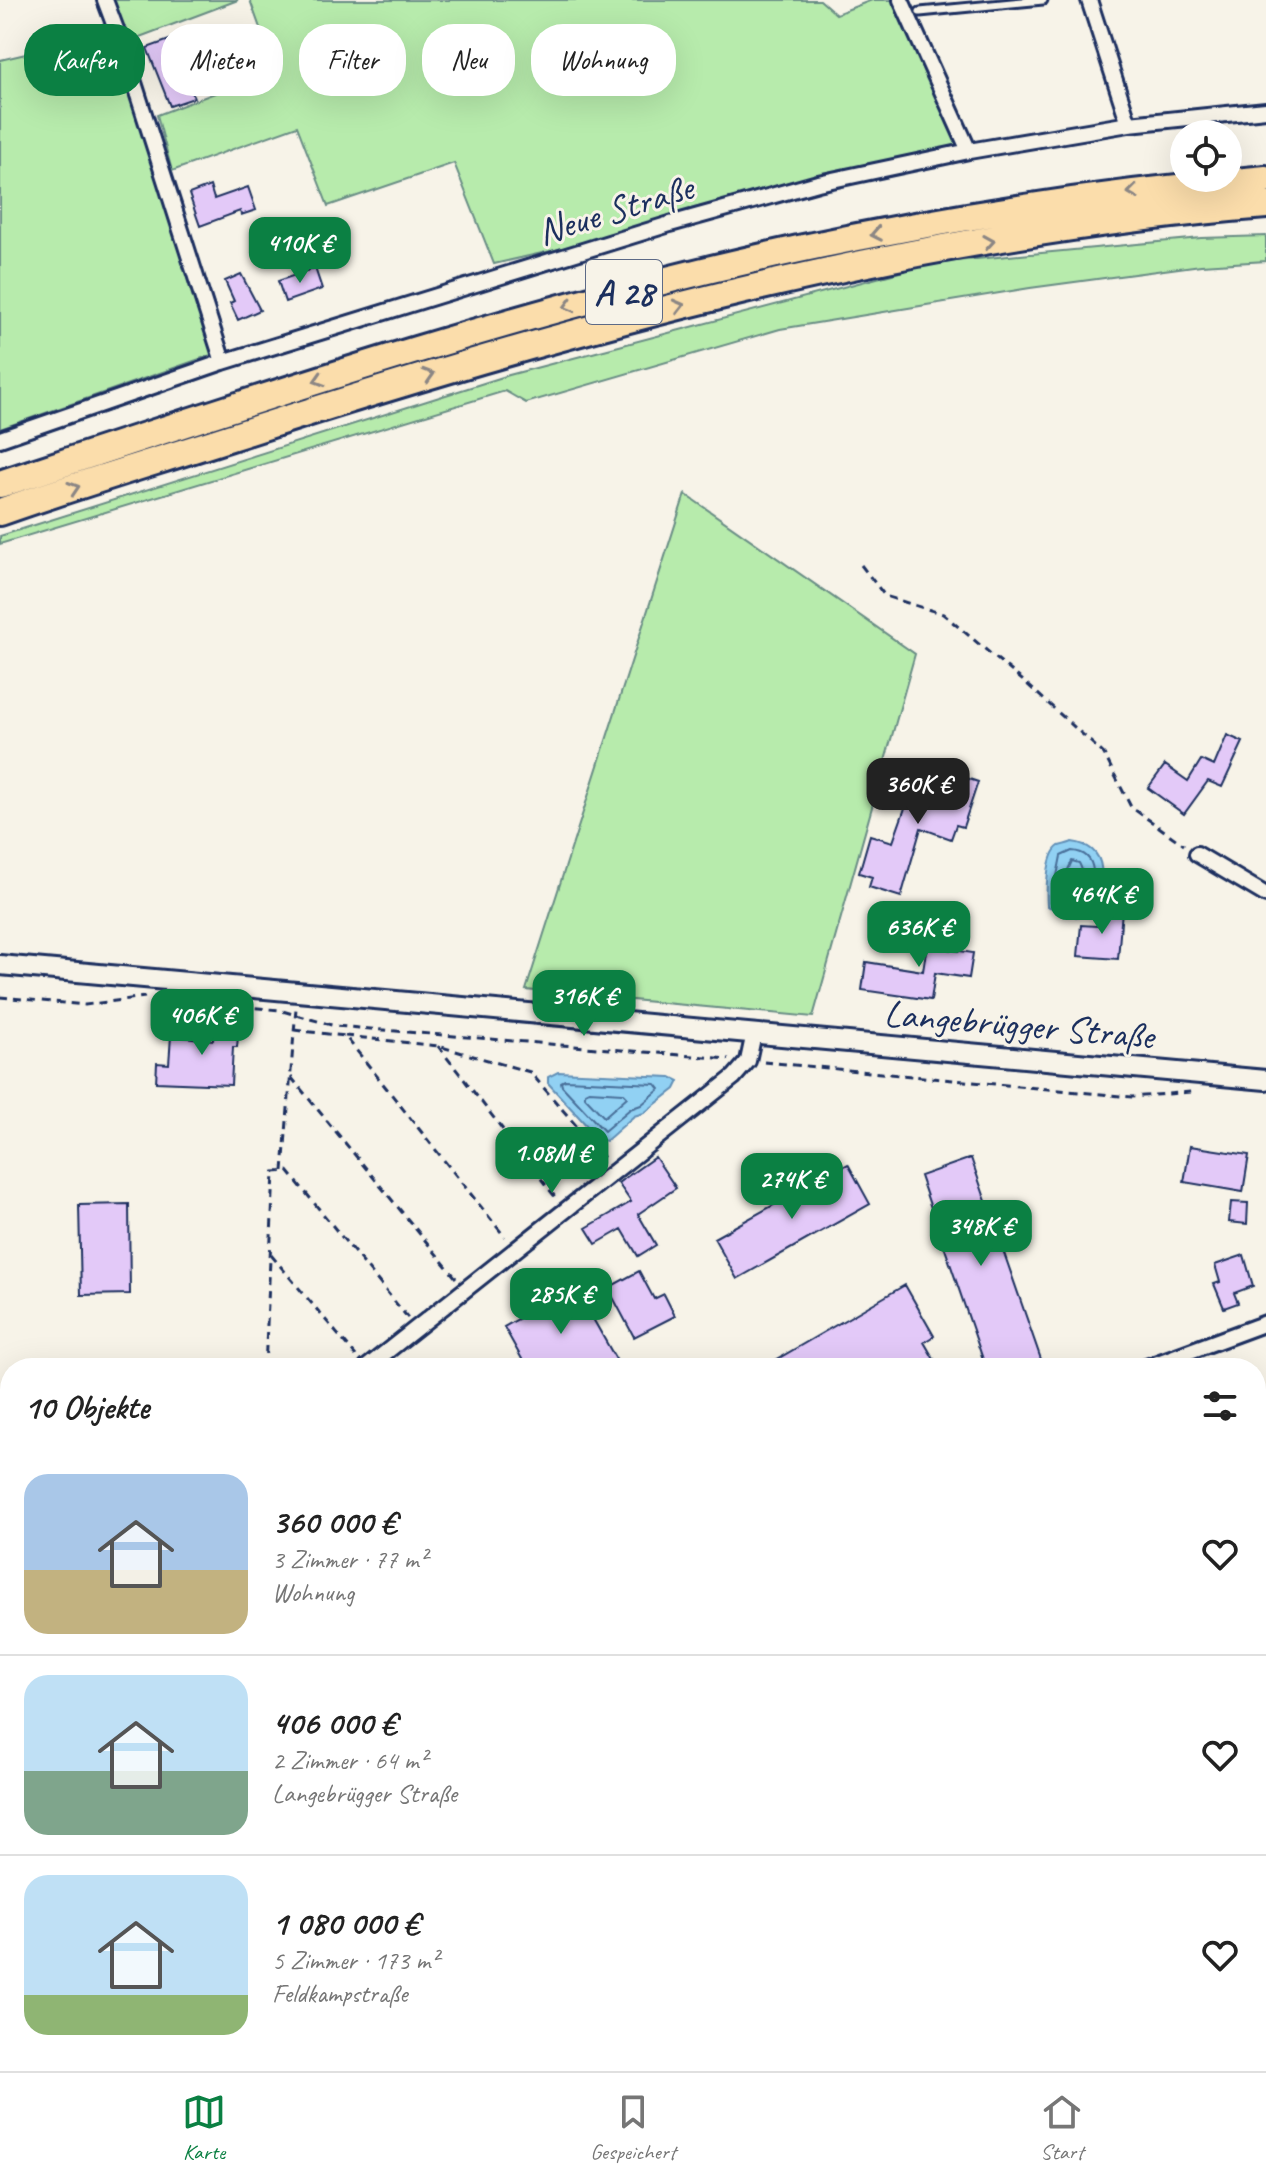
<!DOCTYPE html>
<html lang="de">
<meta charset="utf-8">
<style>
body{margin:0;font-family:Caveat,sans-serif;background:#f6f6f6;color:#222;height:100vh;display:flex;flex-direction:column;font-size:30px;white-space:nowrap}
*{box-sizing:border-box;margin:0}
p{font-size:26px;color:#767676}
.icon{flex:none;width:44px;height:44px;fill:none;stroke:currentColor;stroke-width:2;stroke-linecap:round;stroke-linejoin:round}
.map{position:relative;flex:1;overflow:hidden}
.drawer{position:absolute;left:0px;top:1358px;width:1266px;height:714px;display:flex;flex-direction:column;background:#fff;border-radius:32px 32px 0 0;box-shadow:0 8px 32px #0002}
.drawer>*{flex:none}
.guide{position:absolute;left:24px;top:24px;width:800px;height:72px;display:flex;gap:16px}
.tools{position:absolute;left:1170px;top:120px;display:grid;gap:16px}
.tools a{display:grid;place-items:center;width:72px;height:72px;border-radius:50%;background:#fff;box-shadow:0 8px 32px #0002;font-size:40px}
.price{position:absolute;translate:-50% -68px;padding:0 18px;border-radius:16px;background:#0b8043;color:#fff;font-size:26px;line-height:52px;filter:drop-shadow(0 2px 4px #0008)}
.price::after{content:'';position:absolute;left:50%;top:48px;width:24px;height:18px;margin-left:-12px;background:inherit;clip-path:polygon(0 0,100% 0,50% 100%)}
.price.on{background:#222;color:#fff}
ul{padding:0;list-style:none}
li{display:flex;align-items:center;gap:24px;height:200px;padding:0 24px}
li+li{border-top:2px solid #e0e0e0}
li span{display:grid;place-items:center;flex:none;width:224px;height:160px;border-radius:24px;color:#555}
li>.icon{margin-inline-start:auto}
span .icon{width:96px;height:96px;fill:#fffc;stroke-width:1}
li b{font-size:34px}
h2{display:flex;justify-content:space-between;align-items:center;height:96px;padding:0 24px;font-size:34px}
.chip{padding:0 28px;border-radius:32px;background:#fff;box-shadow:0 8px 32px #0002;font-size:28px;line-height:72px}
.chip.on{background:#0b8043;color:#fff}
.menu{display:flex;justify-content:space-around;align-items:center;height:112px;border-top:2px solid #e0e0e0;background:#fff;font-size:22px;color:#767676}
.menu a{display:grid;justify-items:center;gap:4px}
.menu .on{color:#0b8043}
.map>svg:first-child{display:block}
.green{fill:#b7ebac;stroke:#698d85;stroke-width:2}
.water{fill:#91d1f3;stroke:#6290b7;stroke-width:2}
.lines{fill:none;stroke-linecap:round;stroke-linejoin:round}
.shore{stroke:#4a709a;stroke-width:2}
.building{fill:#e3c9f8;stroke:#1b2f5e;stroke-width:2}
.service-casing{stroke:#1b2f5e;stroke-width:13}
.minor-casing{stroke:#1b2f5e;stroke-width:20}
.tertiary-casing{stroke:#1b2f5e;stroke-width:24}
.motorway-casing{stroke:#1b2f5e;stroke-width:32}
.path{stroke:#1b2f5e;stroke-width:3;stroke-dasharray:8 6;stroke-linecap:butt}
.service{stroke:#f7f3e8;stroke-width:7}
.minor{stroke:#f7f3e8;stroke-width:14}
.tertiary{stroke:#f7f3e8;stroke-width:18}
.motorway{stroke:#fbddab;stroke-width:26}
.oneway{stroke:#8b8684}
.labels{text-anchor:middle;stroke-width:6;stroke-linejoin:round;paint-order:stroke}
.shield{fill:#f7f3e8;stroke:#5d6a87;stroke-width:2}
.shield-label{font-size:36px;font-weight:bold;fill:#1b2f5e}
.street-label{font-size:38px;fill:#1b2f5e;stroke:#f7f3e8}
</style>
<div class="map">
<svg width="1266" height="2071" viewBox="0 0 1266 2071">
<rect width="100%" height="100%" fill="#f7f3e8"/>
<filter id="ink" filterUnits="userSpaceOnUse"><feTurbulence type="fractalNoise" baseFrequency=".0125" numOctaves="2"/><feDisplacementMap in="SourceGraphic" scale="16" xChannelSelector="R" yChannelSelector="G"/><feConvolveMatrix kernelMatrix="1 2 1 2 8 2 1 2 1" color-interpolation-filters="sRGB"/></filter>
<g filter="url(#ink)">
<path class="green" d="M111,0H238L129,41Z
M250,0H820L836,14L872,0H893L961,149L812,177L586,243L494,264L454,163L328,206L297,126L172,171L157,115L275,70Z
M111,34L214,354L0,429V60Z
M1266,236V261L1201,265L1030,288L780,329L526,403L505,391L0,544V536L509,375L934,263L1201,238Z
M685,494L915,654L813,1017L526,990Z
M10,1467V1615L3,1619L0,1617V1468Z
M1266,1579V2010L1256,2009V1587Z"/>
<path class="water" d="M1072,842C1112,847 1103,884 1093,911L1077,917L1047,906C1046,892 1046,854 1059,846C1059,846 1071,843 1072,842Z
M558,1072L671,1077L679,1081L675,1089L644,1113L634,1116L606,1141L599,1139L548,1083V1077Z"/>
<g class="lines">
<path class="shore" d="M1072,851C1101,853 1094,884 1087,904L1077,909L1056,901L1054,891L1061,856Z
M1072,861L1079,863C1085,874 1085,889 1077,898L1064,891L1067,872Z
M565,1080L656,1084L660,1089L641,1105L630,1109L604,1131L562,1086L561,1082Z
M589,1091L623,1093L627,1097L604,1117L585,1097V1093Z"/>
</g>
<path class="building" d="M172,39L194,98L170,106L147,48Z
M210,186L214,199L248,187L256,210L241,215L240,211L200,226L189,194Z
M315,268L322,289L285,302L278,281Z
M241,274L260,310L238,320L230,303L234,301L225,281Z
M1227,735L1243,742L1222,787L1208,781L1184,814L1148,788L1165,765L1188,781L1201,760L1214,766Z
M925,764L978,782L963,827L956,825L951,839L921,828L901,897L869,887L872,877L859,873L870,835L893,842L916,777L920,779Z
M1098,908L1122,910L1118,959L1078,956L1081,925L1097,926Z
M931,918L945,920L940,948L973,953L969,978L935,973L931,1000L862,990L866,962L923,971Z
M221,1015L240,1016L237,1047H233L231,1085L156,1082L157,1063L169,1064L171,1036L213,1040L214,1030H220Z
M1190,1146L1249,1155L1243,1192L1184,1182Z
M655,1157L676,1188L638,1214L656,1245L638,1256L622,1229L596,1244L586,1228L631,1202L618,1183Z
M971,1158L1044,1368H986L920,1176Z
M848,1164L870,1204L737,1279L714,1238Z
M1231,1202L1248,1203L1247,1224L1229,1222Z
M129,1204L130,1294L81,1295L79,1205Z
M1244,1255L1253,1286L1234,1293L1238,1303L1224,1308L1214,1284L1220,1282L1215,1265Z
M639,1271L654,1299L664,1294L675,1316L634,1337L608,1288Z
M905,1285L934,1336L924,1342L939,1368H762Z
M575,1287L618,1363L610,1368H527L504,1327Z"/>
<g class="lines">
<defs>
<path id="service" d="M920,12L1043,0
M0,1625L10,1628
M0,1633L4,1656"/>
<path id="minor" d="M105,0L123,48L223,362
M901,0L969,151
M1089,0L1129,124
M0,439L223,362L670,224L818,183L969,151L1129,124L1266,110
M1197,854L1266,895
M366,1368L734,1077L748,1061L754,1033
M1144,1368L1266,1323
M0,1662L10,1653
M358,2071L366,2062"/>
<path id="tertiary" d="M0,965L1266,1080"/>
<path id="motorway" d="M0,484C263,397 527,308 799,249C953,216 1109,193 1266,179
M0,512C76,485 154,462 231,437C567,328 912,233 1266,205"/>
</defs>
<use href="#service" class="service-casing"/>
<use href="#minor" class="minor-casing"/>
<use href="#tertiary" class="tertiary-casing"/>
<use href="#motorway" class="motorway-casing"/>
<path class="path" d="M861,565L885,596L943,614L1028,685L1104,754L1131,807L1184,845
M0,997L85,1005L145,997
M172,1000L279,1010L335,1026L729,1059
M294,1030L345,1036L505,1237
M345,1036L438,1046L530,1072L605,1159
M438,1046L556,1198
M764,1062L1132,1097L1191,1092
M291,1077L456,1278
M283,1171L296,1008
M271,1255L356,1356
M265,1368L274,1172L288,1171L408,1318
M0,1464L10,1463"/>
<use href="#service" class="service"/>
<use href="#minor" class="minor"/>
<use href="#tertiary" class="tertiary"/>
<use href="#motorway" class="motorway"/>
</g>
<defs><path id="oneway-chevron" d="M-2-3.5L2.5 0L-2 3.5" fill="none" stroke-width="1.6" stroke-linecap="round" stroke-linejoin="round" transform="scale(2)"/></defs>
<g class="oneway">
<use href="#oneway-chevron" transform="translate(1133 192) rotate(172)"/>
<use href="#oneway-chevron" transform="translate(876 234) rotate(169)"/>
<use href="#oneway-chevron" transform="translate(989 242) rotate(-9)"/>
<use href="#oneway-chevron" transform="translate(569 306) rotate(164)"/>
<use href="#oneway-chevron" transform="translate(679 306) rotate(-14)"/>
<use href="#oneway-chevron" transform="translate(429 375) rotate(-17)"/>
<use href="#oneway-chevron" transform="translate(319 380) rotate(163)"/>
<use href="#oneway-chevron" transform="translate(74 488) rotate(-18)"/>
</g>
</g>
<g class="labels">
<rect class="shield" x="586" y="260" width="76" height="64" rx="6"/>
<g class="shield-label">
<text x="624" y="305">A 28</text>
</g>
<g class="street-label">
<text transform="translate(615 209) rotate(-17)" y="13">Neue Straße</text>
<text transform="translate(1019 1024) rotate(5)" y="13">Langebrügger Straße</text>
</g>
</g>
</svg>
<div class="tools">
<a><svg class="icon" aria-label="locate" viewBox="0 0 24 24"><circle cx="12" cy="12" r="6"/><path d="M12 2v4M12 18v4M2 12h4M18 12h4"/></svg></a>
</div>
<b class="price" style="left:300px;top:285px">410K €</b>
<b class="price on" style="left:918px;top:826px">360K €</b>
<b class="price" style="left:1102px;top:936px">464K €</b>
<b class="price" style="left:919px;top:969px">636K €</b>
<b class="price" style="left:584px;top:1038px">316K €</b>
<b class="price" style="left:202px;top:1057px">406K €</b>
<b class="price" style="left:552px;top:1195px">1.08M €</b>
<b class="price" style="left:792px;top:1221px">274K €</b>
<b class="price" style="left:981px;top:1268px">348K €</b>
<b class="price" style="left:561px;top:1336px">285K €</b>
<div class="guide">
<a class="chip on">Kaufen</a>
<a class="chip">Mieten</a>
<a class="chip">Filter</a>
<a class="chip">Neu</a>
<a class="chip">Wohnung</a>
</div>
<section class="drawer">
<h2>10 Objekte<svg class="icon" aria-label="filters" viewBox="0 0 24 24"><path d="M4 7h16M4 17h16"/><circle cx="9" cy="7" r="2"/><circle cx="15" cy="17" r="2"/></svg></h2>
<ul>
<li><span style="background:linear-gradient(#a9c7e8 60%,#c2b280 0)"><svg class="icon" aria-label="home" viewBox="0 0 24 24"><path d="M3 11l9-7 9 7M6 9v11h12V9"/></svg></span><div><b>360 000 €</b><p>3 Zimmer · 77 m²</p><p>Wohnung</p></div><svg class="icon" aria-label="heart" viewBox="0 0 24 24"><path d="M12 20l-8-8c-3-5 5-10 8-4 3-6 11-1 8 4z"/></svg></li>
<li><span style="background:linear-gradient(#bfe0f5 60%,#7fa58c 0)"><svg class="icon" aria-label="home" viewBox="0 0 24 24"><path d="M3 11l9-7 9 7M6 9v11h12V9"/></svg></span><div><b>406 000 €</b><p>2 Zimmer · 64 m²</p><p>Langebrügger Straße</p></div><svg class="icon" aria-label="heart" viewBox="0 0 24 24"><path d="M12 20l-8-8c-3-5 5-10 8-4 3-6 11-1 8 4z"/></svg></li>
<li><span style="background:linear-gradient(#bfe0f5 75%,#8fb573 0)"><svg class="icon" aria-label="home" viewBox="0 0 24 24"><path d="M3 11l9-7 9 7M6 9v11h12V9"/></svg></span><div><b>1 080 000 €</b><p>5 Zimmer · 173 m²</p><p>Feldkampstraße</p></div><svg class="icon" aria-label="heart" viewBox="0 0 24 24"><path d="M12 20l-8-8c-3-5 5-10 8-4 3-6 11-1 8 4z"/></svg></li>
</ul>
</section>
</div>
<nav class="menu">
<a class="on"><svg class="icon" aria-label="map" viewBox="0 0 24 24"><path d="M3 6l6-2 6 2 6-2v14l-6 2-6-2-6 2zM9 4v14M15 6v14"/></svg>Karte</a>
<a><svg class="icon" aria-label="saved" viewBox="0 0 24 24"><path d="M7 4h10v16l-5-4-5 4z"/></svg>Gespeichert</a>
<a><svg class="icon" aria-label="home" viewBox="0 0 24 24"><path d="M3 11l9-7 9 7M6 9v11h12V9"/></svg>Start</a>
</nav>
